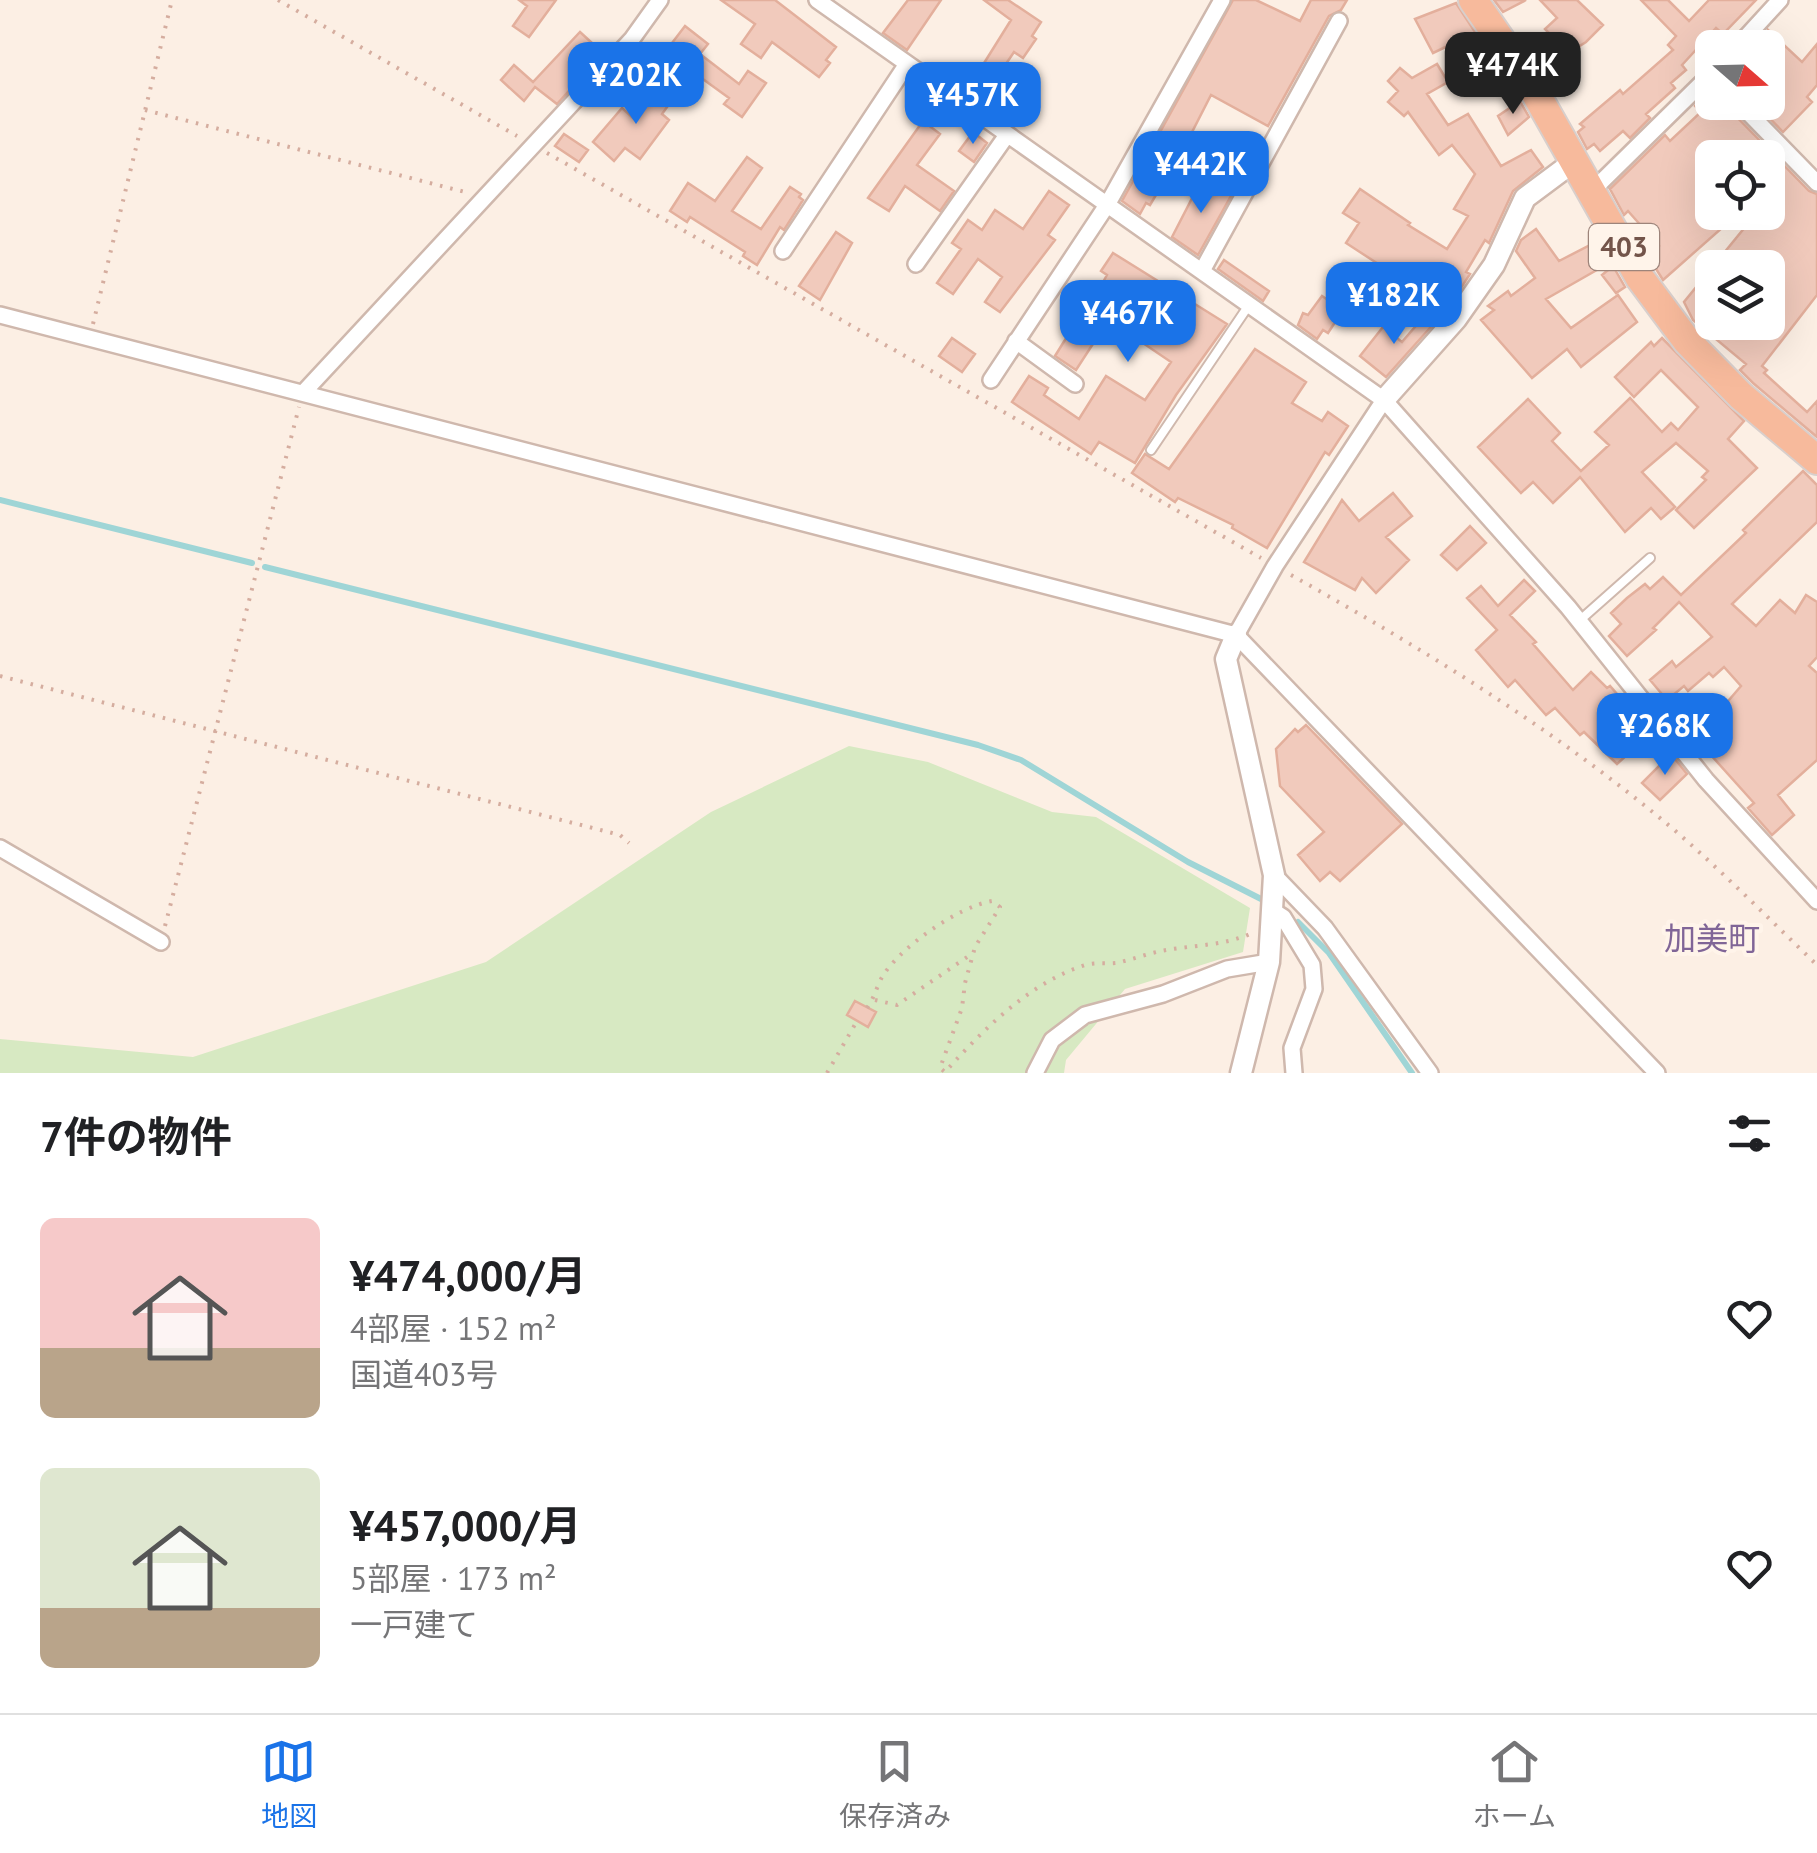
<!DOCTYPE html>
<html lang="ja">
<meta charset="utf-8">
<style>
body{margin:0;font-family:"PT Sans","Noto Sans JP",sans-serif;background:#f2f2f2;color:#202124;height:100vh;display:flex;flex-direction:column;font-size:38px;white-space:nowrap}
*{box-sizing:border-box;margin:0}
p{font-size:32px;color:#757577}
.icon{flex:none;width:55px;height:55px;fill:none;stroke:currentColor;stroke-width:2;stroke-linecap:round;stroke-linejoin:round}
.map{position:relative;height:1073px;overflow:hidden}
.details{display:flex;flex-direction:column;background:#fff;flex:1}
.details>*{flex:none}
.needle{width:65px;rotate:110deg}
.tools{position:absolute;left:1695px;top:30px;display:grid;gap:20px}
.tools a{display:grid;place-items:center;width:90px;height:90px;border-radius:15px;background:#fff;box-shadow:0 10px 40px #0002;font-size:50px}
.price{position:absolute;translate:-50% -85px;padding:0 22px;border-radius:20px;background:#1a73e8;color:#fff;font-size:32px;line-height:65px;filter:drop-shadow(0 2px 5px #0008)}
.price::after{content:'';position:absolute;left:50%;top:60px;width:30px;height:22px;margin-left:-15px;background:inherit;clip-path:polygon(0 0,100% 0,50% 100%)}
.price.selected{background:#222;color:#fff}
ul{padding:0;list-style:none}
li{display:flex;align-items:center;gap:30px;height:250px;padding:0 40px}
li span{display:grid;place-items:center;flex:none;width:280px;height:200px;border-radius:15px;color:#555}
li>.icon{margin-inline-start:auto}
span .icon{width:120px;height:120px;fill:#fffc;stroke-width:1}
li b{font-size:42px}
h2{display:flex;justify-content:space-between;align-items:center;height:120px;padding:0 40px;font-size:42px}
.dock{display:flex;justify-content:space-around;align-items:center;height:140px;border-top:2px solid #e0e0e0;background:#fff;font-size:28px;color:#757577}
.dock a{display:grid;justify-items:center;gap:5px}
.dock .selected{color:#1a73e8}
.map>svg:first-child{display:block}
.green{fill:#d7e9c2}
.lines{fill:none;stroke-linecap:round;stroke-linejoin:round}
.stream{stroke:#9fd5d6;stroke-width:6}
.building{fill:#f1cabc;stroke:#e3af9c;stroke-width:2.5;fill-rule:evenodd}
.service-casing{stroke:#cfb8ad;stroke-width:12}
.minor-casing{stroke:#cfb8ad;stroke-width:20}
.tertiary-casing{stroke:#cfb8ad;stroke-width:25}
.trunk-casing{stroke:#d8cfcc;stroke-width:32}
.path{stroke:#d5ad9f;stroke-width:4;stroke-dasharray:2.5 8;stroke-linecap:butt}
.service{stroke:#fff;stroke-width:8}
.minor{stroke:#fff;stroke-width:15}
.tertiary{stroke:#fff;stroke-width:20}
.trunk{stroke:#f7ba9c;stroke-width:28}
.labels{text-anchor:middle;stroke-width:8;stroke-linejoin:round;paint-order:stroke}
.shield{fill:#fff4ea;stroke:#9d847a;stroke-width:2.5}
.shield-label{font-size:28px;font-weight:bold;fill:#73544a}
.neighbourhood-label{font-size:32px;fill:#806597;stroke:#fff4ea}
</style>
<div class="map">
<svg width="1817" height="1073" viewBox="0 0 1817 1073">
<rect width="100%" height="100%" fill="#fcefe4"/>
<path class="green" d="M849,746L928,762L1052,812L1096,817L1250,908L1243,952L1125,989L1066,1060L1064,1073H0V1039L193,1057L486,962L711,812Z"/>
<g class="lines">
<path class="stream" d="M0,500L252,563
M265,567L978,745L1021,760L1188,862L1265,901
M1298,922L1329,953L1412,1073"/>
</g>
<path class="building" d="M519,0H556L529,37L513,26L527,6Z
M721,0H775L836,47L826,60L830,63L819,77L772,42L761,58L741,44L755,24Z
M908,0H941L907,50L883,33Z
M984,0H1008L1041,22L1032,36L1036,39L1023,58L1014,52L991,86L976,76L1011,20Z
M1233,0H1256L1300,21L1311,0H1347L1341,10L1329,16L1268,126L1211,95L1168,179L1166,178L1150,205L1146,203L1140,214L1122,201Z
M1494,0H1526L1503,12Z
M1540,0H1577L1603,25L1586,42L1551,64L1555,69L1545,75L1526,46L1548,32L1545,29L1557,18Z
M1641,0H1668L1689,21L1709,0H1756L1723,34L1716,28L1682,65L1686,70L1671,83L1675,88L1646,114L1650,118L1630,138L1623,131L1600,151L1594,144L1587,149L1578,132L1584,127L1580,124L1620,90L1623,94L1673,50L1668,45L1676,36Z
M1456,3L1492,58L1474,67L1460,40L1433,53L1415,19Z
M685,26L708,44L700,54L739,84L748,71L766,83L742,117L724,104L729,98L689,69L681,78L659,60Z
M1768,30L1802,62L1817,44V85L1807,97L1812,102L1783,132L1754,102H1768Z
M580,32L603,53L557,104L535,87L524,101L501,80L514,65L533,82Z
M1437,64L1448,82L1427,94L1448,125L1468,114L1501,166L1531,150L1543,167L1513,191L1489,243L1485,240L1466,272L1470,274L1461,288L1448,279L1424,312L1377,280L1386,269L1346,243L1359,223L1343,213L1360,189L1410,223L1408,225L1447,249L1468,216L1454,209L1475,174L1452,145L1439,155L1408,112L1404,116L1388,102L1398,91L1388,81L1400,68L1412,78Z
M963,70L985,86L976,99L954,83Z
M659,84L675,96L662,114L669,120L640,159L625,148L614,161L593,142L622,108L633,118Z
M1520,101L1529,117L1508,135L1498,116Z
M1698,102H1727L1730,110L1809,191L1817,194V295L1762,366L1767,370L1764,373L1807,412L1817,401V437L1753,383L1740,370L1746,364L1693,320L1684,302L1750,221L1741,212H1768V158H1712V212H1740L1663,280L1648,256L1659,246L1628,211L1624,215L1610,189L1665,135L1670,141L1701,112L1695,106ZM1712,268H1768V322H1712Z
M923,121L940,134L917,165L954,191L940,211L905,186L889,211L868,198Z
M973,132L987,143L974,162L959,151Z
M564,134L588,150L579,162L555,146Z
M747,157L762,168L732,211L761,229L790,187L801,194L799,197L803,200L784,230L780,227L757,265L743,256L745,252L690,217L687,222L670,211L688,183L715,201Z
M1202,179L1232,194L1198,255L1172,237Z
M1049,191L1069,205L1048,235L1055,240L1000,312L985,302L1002,277L978,259L953,294L937,283L961,249L952,243L968,220L982,230L995,210L1023,229Z
M1536,229L1559,261L1598,241L1609,263L1546,299L1571,328L1618,295L1637,322L1581,367L1567,349L1532,378L1481,320L1494,310L1488,306L1508,291L1511,296L1535,278L1516,251L1521,240Z
M836,232L852,243L820,300L799,286Z
M1113,253L1227,324L1176,395L1135,463L1099,442L1091,454L1012,402L1029,376L1048,388L1044,395L1079,419L1106,376L1145,400L1171,362L1128,333L1149,300L1121,282L1094,329L1100,333L1076,370L1055,356L1078,319L1081,321L1107,275L1101,271Z
M1224,260L1269,291L1263,301L1218,269Z
M1613,266L1625,287L1616,293L1602,275Z
M1322,296L1343,310L1328,333L1323,330L1317,339L1298,325L1303,313L1308,315Z
M1427,313L1437,320L1386,377L1360,356L1383,327L1402,342Z
M952,338L975,354L962,372L939,356Z
M1662,338L1744,421L1728,439L1757,468L1694,528L1676,510L1706,480L1702,477L1708,471L1676,443L1642,472L1675,507L1661,519L1651,508L1625,532L1580,477L1553,503L1533,482L1521,493L1478,447L1528,399L1560,433L1552,441L1581,471L1609,445L1595,432L1630,398L1662,432L1671,423L1678,430L1698,407L1661,370L1634,397L1615,377L1651,342L1654,346Z
M1255,349L1306,382L1292,403L1322,421L1328,412L1348,426L1329,455L1325,452L1267,548L1232,528L1233,525L1178,498L1175,502L1132,473L1145,454L1169,469Z
M1803,471L1817,485V522L1732,604L1756,626L1780,600L1795,613L1806,595L1817,602V657L1809,666L1817,673V760L1778,795L1794,815L1772,835L1748,808L1754,803L1692,734L1709,718L1711,721L1741,686L1724,667L1713,677L1709,673L1688,691L1684,686L1667,700L1650,680L1672,661L1676,667L1712,637L1679,602L1653,628L1656,630L1627,656L1609,636L1621,624L1611,613L1627,598L1645,584L1650,589L1663,577L1681,595L1746,533L1743,530Z
M1393,493L1412,516L1386,537L1409,560L1376,593L1362,578L1355,590L1304,562L1342,500L1359,521Z
M1470,526L1486,543L1457,570L1441,555Z
M1524,580L1535,591L1510,615L1536,642L1533,644L1573,690L1591,672L1607,688L1610,686L1651,733L1617,764L1584,732L1580,735L1555,708L1546,715L1515,680L1508,687L1476,650L1497,630L1467,598L1481,586L1498,606Z
M1306,725L1402,824L1340,881L1330,872L1320,881L1298,855L1324,832L1280,786L1276,749L1295,729L1298,732Z
M1671,754L1687,774L1660,800L1642,783Z
M855,1001L876,1012L868,1027L847,1015Z"/>
<g class="lines">
<defs>
<path id="service" d="M1151,450L1249,305
M1579,621L1650,558"/>
<path id="minor" d="M817,0L1384,400L1568,607L1706,780L1817,901
M1736,48L1780,0
M1738,102L1817,183
M1593,190L1712,73
M783,251L907,64
M916,264L1007,135
M1202,271L1339,21
M0,315L1236,635L1657,1073
M1016,341L1075,384
M991,380L1107,205L1222,0
M303,393L632,39L660,0
M1236,635L1275,566L1384,400
M0,848L161,942
M1274,875L1325,928L1430,1073
M1272,910L1283,917L1312,965L1314,989L1292,1048L1294,1073
M1035,1073L1052,1040L1085,1015L1163,994L1227,969L1269,962"/>
<path id="tertiary" d="M1384,400L1456,319L1494,265L1525,198L1576,160
M1236,635L1226,659L1274,875L1269,962L1241,1073"/>
<path id="trunk" d="M1473,0L1527,78L1640,278L1687,341L1741,396L1817,460"/>
</defs>
<use href="#service" class="service-casing"/>
<use href="#minor" class="minor-casing"/>
<use href="#tertiary" class="tertiary-casing"/>
<use href="#trunk" class="trunk-casing"/>
<path class="path" d="M278,0L517,136
M145,110L465,192
M547,153L1261,558
M93,324L172,0
M1291,575C1425,650 1554,729 1672,828C1722,871 1769,919 1817,965
M0,676L620,835L629,843
M165,926L299,407
M875,1000L897,1005L973,953
M867,1008C874,998 876,989 881,979C897,949 959,906 992,901L1000,907L975,947L965,983L962,1008L940,1068L945,1072C984,1029 1029,983 1085,965C1096,962 1106,964 1116,963C1131,960 1146,954 1161,951C1191,945 1225,946 1252,933
M827,1073L857,1021"/>
<use href="#service" class="service"/>
<use href="#minor" class="minor"/>
<use href="#tertiary" class="tertiary"/>
<use href="#trunk" class="trunk"/>
</g>
<g class="labels">
<rect class="shield" x="1589" y="224" width="70" height="46" rx="8"/>
<g class="shield-label">
<text x="1624" y="257">403</text>
</g>
<g class="neighbourhood-label">
<text x="1712" y="950">加美町</text>
</g>
</g>
</svg>
<div class="tools">
<a><svg class="needle" viewBox="-14 -14 28 28"><path d="M0-13l5 13h-10z" fill="#e53935"/><path d="M0 13l5-13h-10z" fill="#757577"/></svg></a>
<a><svg class="icon" aria-label="locate" viewBox="0 0 24 24"><circle cx="12" cy="12" r="6"/><path d="M12 2v4M12 18v4M2 12h4M18 12h4"/></svg></a>
<a><svg class="icon" aria-label="layers" viewBox="0 0 24 24"><path d="M12 4l9 5-9 5-9-5zM3 14l9 5 9-5"/></svg></a>
</div>
<b class="price selected" style="left:1513px;top:117px">¥474K</b>
<b class="price" style="left:636px;top:127px">¥202K</b>
<b class="price" style="left:973px;top:147px">¥457K</b>
<b class="price" style="left:1201px;top:216px">¥442K</b>
<b class="price" style="left:1394px;top:347px">¥182K</b>
<b class="price" style="left:1128px;top:365px">¥467K</b>
<b class="price" style="left:1665px;top:778px">¥268K</b>
</div>
<section class="details">
<h2>7件の物件<svg class="icon" aria-label="filters" viewBox="0 0 24 24"><path d="M4 7h16M4 17h16"/><circle cx="9" cy="7" r="2"/><circle cx="15" cy="17" r="2"/></svg></h2>
<ul>
<li><span style="background:linear-gradient(#f6c9c9 65%,#b9a48a 0)"><svg class="icon" aria-label="home" viewBox="0 0 24 24"><path d="M3 11l9-7 9 7M6 9v11h12V9"/></svg></span><div><b>¥474,000/月</b><p>4部屋 · 152 m²</p><p>国道403号</p></div><svg class="icon" aria-label="heart" viewBox="0 0 24 24"><path d="M12 20l-8-8c-3-5 5-10 8-4 3-6 11-1 8 4z"/></svg></li>
<li><span style="background:linear-gradient(#dfe7d0 70%,#b9a48a 0)"><svg class="icon" aria-label="home" viewBox="0 0 24 24"><path d="M3 11l9-7 9 7M6 9v11h12V9"/></svg></span><div><b>¥457,000/月</b><p>5部屋 · 173 m²</p><p>一戸建て</p></div><svg class="icon" aria-label="heart" viewBox="0 0 24 24"><path d="M12 20l-8-8c-3-5 5-10 8-4 3-6 11-1 8 4z"/></svg></li>
</ul>
</section>
<nav class="dock">
<a class="selected"><svg class="icon" aria-label="map" viewBox="0 0 24 24"><path d="M3 6l6-2 6 2 6-2v14l-6 2-6-2-6 2zM9 4v14M15 6v14"/></svg>地図</a>
<a><svg class="icon" aria-label="saved" viewBox="0 0 24 24"><path d="M7 4h10v16l-5-4-5 4z"/></svg>保存済み</a>
<a><svg class="icon" aria-label="home" viewBox="0 0 24 24"><path d="M3 11l9-7 9 7M6 9v11h12V9"/></svg>ホーム</a>
</nav>
